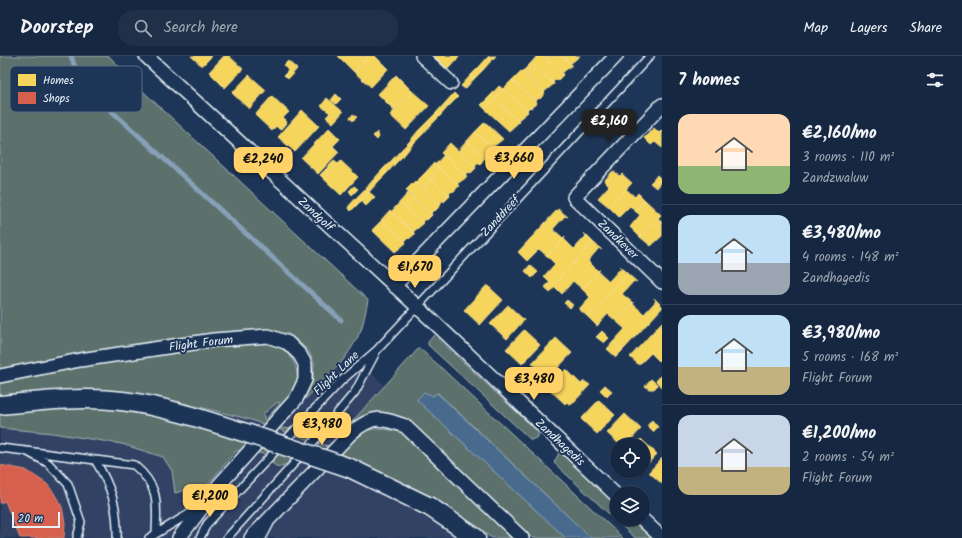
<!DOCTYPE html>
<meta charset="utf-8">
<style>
body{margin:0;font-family:Kalam,sans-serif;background:#1f3048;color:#f1f3f6;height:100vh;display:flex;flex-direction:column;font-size:15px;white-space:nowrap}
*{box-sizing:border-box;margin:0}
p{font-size:13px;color:#9ea6b1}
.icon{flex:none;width:22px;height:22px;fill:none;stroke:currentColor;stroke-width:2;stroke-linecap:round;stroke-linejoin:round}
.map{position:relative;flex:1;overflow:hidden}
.drawer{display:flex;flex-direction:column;background:#162841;width:300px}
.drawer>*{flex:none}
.fabs{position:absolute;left:610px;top:382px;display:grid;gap:8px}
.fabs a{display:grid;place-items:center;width:40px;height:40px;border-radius:50%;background:#162841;box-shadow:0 1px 3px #0004,0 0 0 1px #35445a;font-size:20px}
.scale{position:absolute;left:12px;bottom:10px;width:48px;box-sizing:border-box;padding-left:4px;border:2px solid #e8f1f8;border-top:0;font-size:11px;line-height:14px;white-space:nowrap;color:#e8f1f8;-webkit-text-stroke:3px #1d3557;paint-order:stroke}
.price{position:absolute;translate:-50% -34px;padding:0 9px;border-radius:8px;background:#ffd166;color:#111;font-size:13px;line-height:26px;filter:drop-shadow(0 1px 2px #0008)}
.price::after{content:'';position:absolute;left:50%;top:24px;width:12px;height:9px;margin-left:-6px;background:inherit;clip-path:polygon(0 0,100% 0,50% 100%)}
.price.on{background:#222;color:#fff}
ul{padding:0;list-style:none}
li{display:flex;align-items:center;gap:12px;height:100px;padding:0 16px}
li+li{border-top:1px solid #35445a}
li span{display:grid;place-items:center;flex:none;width:112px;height:80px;border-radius:12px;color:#555}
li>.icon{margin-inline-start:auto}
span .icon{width:48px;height:48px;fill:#fffc;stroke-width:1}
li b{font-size:17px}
h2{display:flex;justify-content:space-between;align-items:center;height:48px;padding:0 16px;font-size:17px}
header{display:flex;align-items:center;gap:24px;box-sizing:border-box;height:56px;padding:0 20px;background:#162841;border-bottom:1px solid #35445a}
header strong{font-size:19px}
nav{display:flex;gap:22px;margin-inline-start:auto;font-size:14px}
.search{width:280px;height:36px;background:#1f3048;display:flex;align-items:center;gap:10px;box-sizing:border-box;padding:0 14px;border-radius:16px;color:#9ea6b1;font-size:15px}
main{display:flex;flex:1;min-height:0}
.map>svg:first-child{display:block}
.built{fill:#334365}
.green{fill:#5d716c;stroke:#a2b1b2}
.water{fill:#466a8d;stroke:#87a0b8}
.homes{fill:#f6d55c;stroke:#f2dd8b}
.shops{fill:#d6604d;stroke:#db8c80}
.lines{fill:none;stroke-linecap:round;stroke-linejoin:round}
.stream{stroke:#87a0b8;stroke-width:5}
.lane-casing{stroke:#e8f1f8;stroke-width:10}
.street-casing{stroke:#e8f1f8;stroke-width:16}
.secondary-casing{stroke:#e8f1f8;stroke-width:21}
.lane{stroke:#1d3557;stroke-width:7}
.street{stroke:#1d3557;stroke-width:13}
.secondary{stroke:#1d3557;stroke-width:18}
.secondary-bridge-casing{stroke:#e8f1f8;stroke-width:21;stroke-linecap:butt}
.secondary-bridge{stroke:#1d3557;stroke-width:18}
.labels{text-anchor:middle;stroke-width:4;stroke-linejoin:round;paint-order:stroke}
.street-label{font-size:12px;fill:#e8f1f8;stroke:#1d3557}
.key{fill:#1d3557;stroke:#5a6d87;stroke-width:1}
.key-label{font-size:11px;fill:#e8f1f8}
</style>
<header>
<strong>Doorstep</strong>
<div class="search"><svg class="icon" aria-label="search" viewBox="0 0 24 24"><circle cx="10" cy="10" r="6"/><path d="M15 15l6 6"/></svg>Search here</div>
<nav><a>Map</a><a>Layers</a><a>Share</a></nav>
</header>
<main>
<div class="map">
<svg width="662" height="482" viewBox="0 0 662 482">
<rect width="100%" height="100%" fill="#1d3557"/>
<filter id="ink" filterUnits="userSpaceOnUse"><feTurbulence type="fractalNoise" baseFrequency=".025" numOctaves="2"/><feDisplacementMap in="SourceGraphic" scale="8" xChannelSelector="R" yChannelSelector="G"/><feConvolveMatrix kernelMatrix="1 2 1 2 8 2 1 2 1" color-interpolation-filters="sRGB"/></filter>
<g filter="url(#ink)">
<path class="built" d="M317,265L544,482H0V302Z"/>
<path class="green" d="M0,0H109L135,28L368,244C366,254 364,265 361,274C349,303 324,325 302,346L313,325L314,307L308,294L289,278L253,275L0,314Z
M434,279L538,376V381L531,384L428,289V286Z
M264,286C269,288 275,289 279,291C296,300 303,323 292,339C286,348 277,356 270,364L266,363L280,347L278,346L263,358L265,364L274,371L306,375C310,391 337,393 350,387C357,384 360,377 368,374C379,371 391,374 402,376L514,482H492L434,443L316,386L248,363L175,345L152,342H0V325C88,308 176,294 264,286Z
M419,292L434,305L623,482H591L438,337L433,340L417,344L566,482H532L406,363C380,353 373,355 349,369Z
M65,351L108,353L177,364L293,402L287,408L278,411L270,406L263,398L245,394L236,395L204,433L199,430L175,437L172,415L163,401L122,388L52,377L0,372V355Z
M559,397H562L617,448V463H633L654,482H635L554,407Z"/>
<path class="water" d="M424,336L433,340L437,337L591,482H566L417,344Z"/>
<path class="homes" d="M191,0H212L202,10Z
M224,0H229L243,13L225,32L209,16Z
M338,0H369L354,16Z
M369,0H375L388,13L371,31L354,16Z
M429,0H460L446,15Z
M489,0H496L491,5L488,1Z
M537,0H543L563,19L558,24L556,23L553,26L554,28L531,7Z
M546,0H562L572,9L562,17L563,19L545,2Z
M562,0H580L570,8L572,9Z
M488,1L491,5L483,14L479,11Z
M288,5L297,13L288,23L284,19L288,15L284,9Z
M531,7L536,11L527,20L522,16Z
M479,11L483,14L474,23L470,20Z
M536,11L554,28L544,36L545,37L527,20Z
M521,15L545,37L540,43L539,42L536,45L537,47L512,24Z
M249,19L266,34L249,53L232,37Z
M396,19L412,35L394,54L378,38Z
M470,20L474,23L465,33L461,30Z
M512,24L537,47L531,52L530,51L527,54L528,56L503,33Z
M499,30L503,33L495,43L491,39Z
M503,33L528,56L518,64L519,66L495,43Z
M412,35L429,50L406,74L390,59Z
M454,37L458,41L448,51L445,47Z
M336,38L341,43L336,48L331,44Z
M491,39L495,43L485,53L481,49Z
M272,40L289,56L283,62L287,66L280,74L276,70L272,75L255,59Z
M327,42L343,56L333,67L326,61L330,57L321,50Z
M495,43L519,66L509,75L485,53Z
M445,47L448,51L440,60L436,57Z
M302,54L319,70L295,96L278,81Z
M436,57L440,60L431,69L427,66Z
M353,58L357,61L353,65L350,62Z
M427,66L431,69L422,79L418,75Z
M485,66L503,83L493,91L494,93L475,76Z
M329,72L340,83L333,90L339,96L318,118L301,102Z
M654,72L659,77L662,74V92L655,86L651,89L644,82Z
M418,75L422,79L413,88L410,85Z
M377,76L379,81L377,84L373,80Z
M475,76L494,93L484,100L485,102L467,85Z
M410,85L413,88L405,98L401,94Z
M467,85L485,102L480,108L478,106L475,110L476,112L458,95Z
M450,87L476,112L471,117L469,116L466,119L467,121L441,97Z
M401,94L405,98L396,107L392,104Z
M444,99L467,121L457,128L459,130L435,109Z
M392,104L396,107L387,117L383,113Z
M334,105L338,108L324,123L320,119Z
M341,105L358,121L341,139L324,123Z
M434,107L440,113L431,123L425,117Z
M383,113L387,117L378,126L374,123Z
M440,113L459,130L453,136L452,135L449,138L450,140L431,123Z
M613,115L620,120L622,118L632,127L609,151L598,142L609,130L604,125Z
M425,117L431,123L423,132L416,126Z
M657,119L662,124L659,128L654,123Z
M374,123L378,126L369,136L366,132Z
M431,123L450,140L444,146L443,144L440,148L441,149L423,132Z
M654,123L659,128L656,132L650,127Z
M415,125L441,149L435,155L434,154L431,157L432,159L406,134Z
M354,130L358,133L352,139L349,135Z
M366,132L369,136L361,145L357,141Z
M626,133L635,141L638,137L645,144L635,155L630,150L619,161L609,151Z
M369,136L375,141L366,150L361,145Z
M408,137L414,142L405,151L400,146Z
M357,141L361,145L351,155L348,151Z
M414,142L432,159L427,164L425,163L422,166L423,168L405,151Z
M645,144L661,159L640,181L630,171L640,159L635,155Z
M400,146L423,168L413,176L415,178L391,156Z
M558,153L568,161L565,160L553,173L563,182L565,181L547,200L539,193L527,205L518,196Z
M390,154L415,178L409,183L408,182L405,185L406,187L381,164Z
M661,159L658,162L662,167V180L651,190L640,181Z
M382,164L406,187L395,196L372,174Z
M584,177L593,186L553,229L544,220L555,208L547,200L565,181L564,183L574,193L586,180Z
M593,186L602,194L599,192L588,205L598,215L600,214L582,233L573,225L562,238L553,229Z
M530,209L538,216L532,222L525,215Z
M619,210L628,218L588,261L579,253L590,241L582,233L600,214L598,215L609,225L621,212Z
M628,218L637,226L634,225L622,238L633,247L634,246L616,265L608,258L597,270L588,261Z
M550,226L555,231L550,237L545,231Z
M487,229L503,244L480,269L464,254Z
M654,242L662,250V252L623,294L613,286L625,273L616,265L634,246L633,248L644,258L656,245Z
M567,244L573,249L570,252L564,247Z
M508,249L524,264L507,283L490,268Z
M662,266V302L659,305L651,297L639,309L630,301Z
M524,274L540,289L522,308L506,293Z
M602,275L609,282L604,287L596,281Z
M556,282L572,297L548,322L532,307Z
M613,286L623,294L616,301L607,293Z
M566,313L581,328L584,325L590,329L571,349L567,346L565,348L548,332Z
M662,318V331L656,325Z
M651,323L658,329L654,333H649L645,330Z
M605,329L612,335L607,341L600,334Z
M599,344L615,359L597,378L581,363Z
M625,358L641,373L626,389H620L607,377Z
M652,364L658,371L653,376L647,370Z
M641,383L657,398L643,413V389H635Z
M662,402V428L649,416Z"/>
<path class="shops" d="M0,409L26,414L47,428L54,437L62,451L65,467L64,482H20L5,445L0,447Z"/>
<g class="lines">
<path class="stream" d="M71,0L80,26L93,38L341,264"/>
<defs>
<path id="lane" d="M0,392L26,395L48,407L68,428L81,466L77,482
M26,395L134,409C160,431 157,447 156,477
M95,404C111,430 118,451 117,482
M149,482L197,453
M200,482L207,468L341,325L377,294L650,0
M227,482L315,384L355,336L375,298
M262,482L269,469"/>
<path id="street" d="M146,0L435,267L617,440
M422,0L451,27
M662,49L574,141L662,226
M394,230L616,0
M0,320L80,304L214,284L268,280L288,287L300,299L305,308V324L296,343L220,428L179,482
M642,463L662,482
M251,482L351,377C373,359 379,361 405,370L522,482"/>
<path id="secondary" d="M0,349C40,345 82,340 122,345C165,350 208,365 249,378
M350,412L430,451L476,482"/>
</defs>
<use href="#lane" class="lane-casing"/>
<use href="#street" class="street-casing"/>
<use href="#secondary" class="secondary-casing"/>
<use href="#lane" class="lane"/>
<use href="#street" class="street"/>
<use href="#secondary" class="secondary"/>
<defs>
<path id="secondary-bridge" d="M249,378L350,412"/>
</defs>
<use href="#secondary-bridge" class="secondary-bridge-casing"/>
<use href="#secondary-bridge" class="secondary-bridge"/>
</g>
</g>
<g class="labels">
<g class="street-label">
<text transform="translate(316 158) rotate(43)" y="4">Zandgolf</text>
<text transform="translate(500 160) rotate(-47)" y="4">Zanddreef</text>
<text transform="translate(618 183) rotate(44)" y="4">Zandkever</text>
<text transform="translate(201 287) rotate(-7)" y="4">Flight Forum</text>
<text transform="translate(336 317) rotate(-44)" y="4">Flight Lane</text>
<text transform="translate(560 386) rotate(43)" y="4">Zandhagedis</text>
</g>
</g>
<rect x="10" y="10" width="132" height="46" rx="6" class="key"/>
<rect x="18" y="18" width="18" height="12" fill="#f6d55c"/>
<rect x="18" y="36" width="18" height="12" fill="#d6604d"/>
<g class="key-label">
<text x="43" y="28">Homes</text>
<text x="43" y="46">Shops</text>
</g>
</svg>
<div class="fabs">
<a><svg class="icon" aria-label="locate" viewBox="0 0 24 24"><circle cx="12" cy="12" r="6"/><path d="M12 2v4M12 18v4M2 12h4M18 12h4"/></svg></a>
<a><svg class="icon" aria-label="layers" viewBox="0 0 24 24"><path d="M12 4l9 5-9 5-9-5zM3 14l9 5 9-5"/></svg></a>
</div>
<div class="scale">20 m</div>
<b class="price on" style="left:609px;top:87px">€2,160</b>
<b class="price" style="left:514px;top:124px">€3,660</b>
<b class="price" style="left:263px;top:125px">€2,240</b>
<b class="price" style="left:415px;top:233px">€1,670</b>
<b class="price" style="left:534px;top:345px">€3,480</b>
<b class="price" style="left:322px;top:390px">€3,980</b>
<b class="price" style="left:210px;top:462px">€1,200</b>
</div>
<section class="drawer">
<h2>7 homes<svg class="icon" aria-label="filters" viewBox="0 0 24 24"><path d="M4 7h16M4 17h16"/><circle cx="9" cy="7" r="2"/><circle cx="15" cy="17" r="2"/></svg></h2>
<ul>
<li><span style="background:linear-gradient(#ffd9b3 65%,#8fb573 0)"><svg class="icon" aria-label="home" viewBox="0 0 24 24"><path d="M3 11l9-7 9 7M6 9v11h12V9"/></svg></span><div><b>€2,160/mo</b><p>3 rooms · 110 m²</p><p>Zandzwaluw</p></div></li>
<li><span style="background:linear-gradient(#bfe0f5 60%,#9aa5b1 0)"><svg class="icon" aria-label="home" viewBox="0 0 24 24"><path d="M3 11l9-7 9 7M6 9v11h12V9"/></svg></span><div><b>€3,480/mo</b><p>4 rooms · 148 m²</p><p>Zandhagedis</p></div></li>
<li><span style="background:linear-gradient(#bfe0f5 65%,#c2b280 0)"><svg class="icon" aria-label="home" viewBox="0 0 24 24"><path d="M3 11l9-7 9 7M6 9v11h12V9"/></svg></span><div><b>€3,980/mo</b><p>5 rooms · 168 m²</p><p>Flight Forum</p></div></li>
<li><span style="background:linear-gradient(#c9d6e8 65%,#c2b280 0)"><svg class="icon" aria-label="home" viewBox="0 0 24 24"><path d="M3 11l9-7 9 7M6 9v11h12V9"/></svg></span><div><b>€1,200/mo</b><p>2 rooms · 54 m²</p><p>Flight Forum</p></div></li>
</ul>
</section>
</main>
